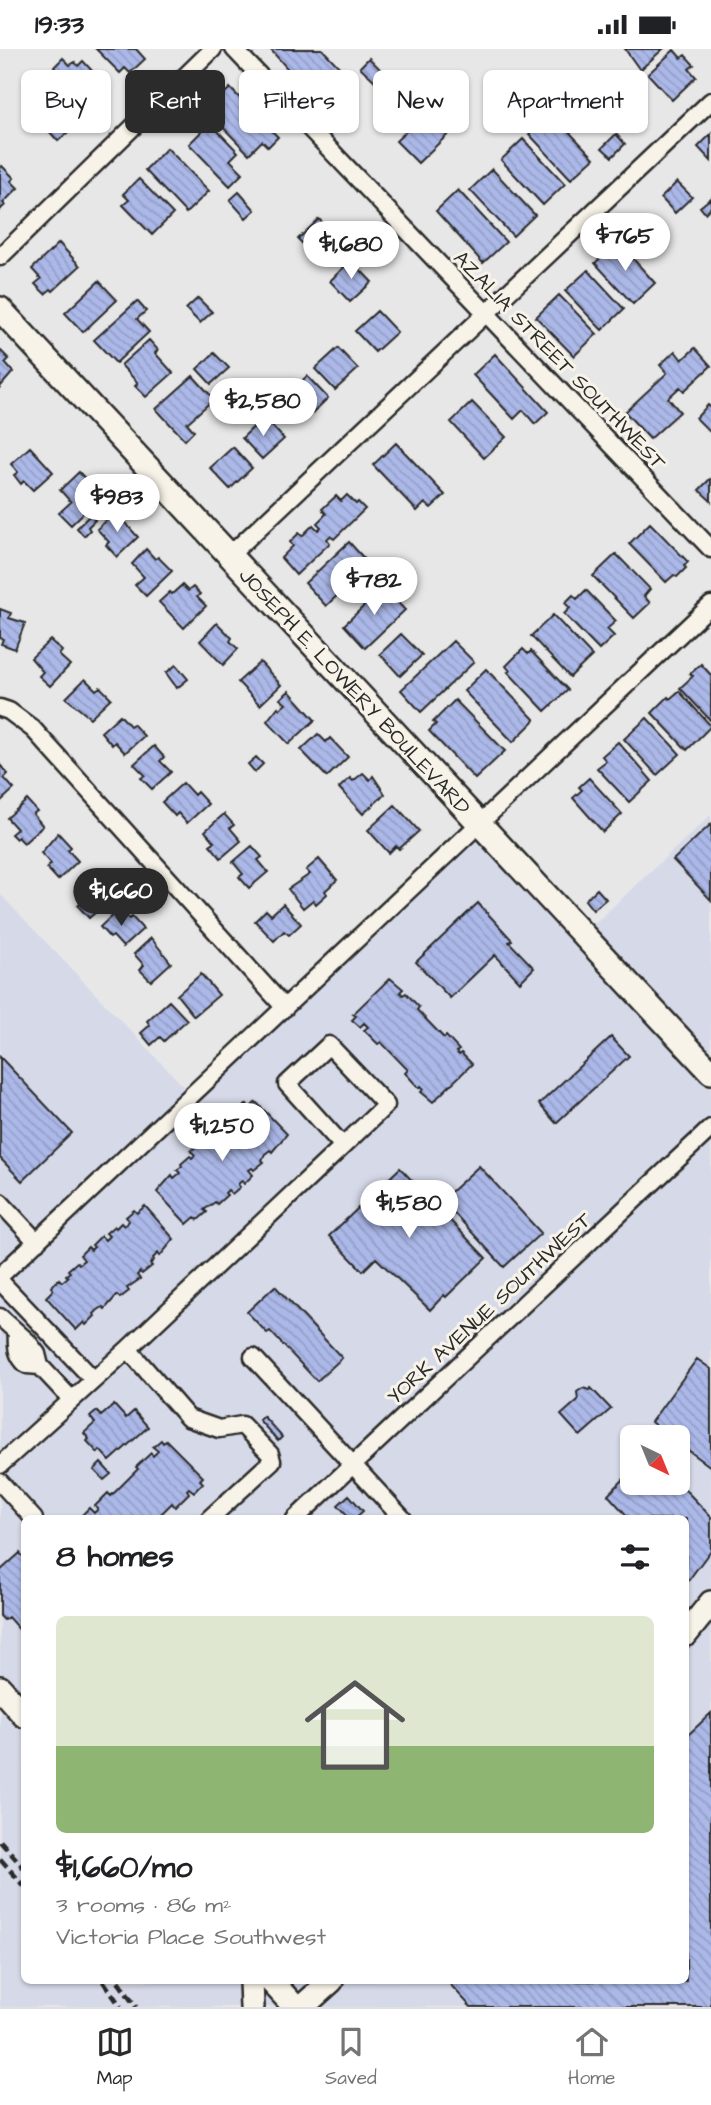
<!DOCTYPE html>
<meta charset="utf-8">
<style>
body{margin:0;font-family:"Architects Daughter",sans-serif;background:#f2f2f2;color:#202124;height:100vh;display:flex;flex-direction:column;font-size:26px;white-space:nowrap}
*{box-sizing:border-box;margin:0}
p{font-size:23px;color:#757577}
.icon{flex:none;width:38px;height:38px;fill:none;stroke:currentColor;stroke-width:2;stroke-linecap:round;stroke-linejoin:round}
.map{position:relative;flex:1;overflow:hidden}
.details{position:absolute;left:21px;top:1466px;width:668px;height:469px;display:flex;flex-direction:column;background:#fff;border-radius:10px;box-shadow:0 2px 5px #0004}
.details>*{flex:none}
.banner{position:absolute;left:21px;top:21px;width:670px;height:63px;display:flex;gap:14px}
.needle{width:46px;rotate:137deg}
.controls{position:absolute;left:620px;top:1376px;display:grid;gap:14px}
.controls a{display:grid;place-items:center;width:70px;height:70px;border-radius:10px;background:#fff;box-shadow:0 2px 5px #0004;font-size:35px}
.price{position:absolute;translate:-50% -60px;padding:0 16px;border-radius:24px;background:#fff;color:#222;font-size:23px;line-height:46px;filter:drop-shadow(0 2px 4px #0008)}
.price::after{content:'';position:absolute;left:50%;top:42px;width:21px;height:16px;margin-left:-10px;background:inherit;clip-path:polygon(0 0,100% 0,50% 100%)}
.price.current{background:#2b2b2b;color:#fff}
ul{padding:0;list-style:none}
li{display:grid;align-content:center;gap:14px;height:371px;padding:0 35px}
li span{display:grid;place-items:center;height:217px;border-radius:10px;color:#555}
li>.icon{margin-inline-start:auto}
span .icon{width:126px;height:126px;fill:#fffc;stroke-width:1}
li b{font-size:30px}
h2{display:flex;justify-content:space-between;align-items:center;height:84px;padding:0 35px;font-size:30px}
.tag{padding:0 24px;border-radius:10px;background:#fff;box-shadow:0 2px 5px #0004;font-size:24px;line-height:63px}
.tag.current{background:#2b2b2b;color:#fff}
.status{display:flex;justify-content:space-between;align-items:center;height:49px;padding:0 35px;background:#fff;direction:ltr}
.status svg{height:19px;fill:currentColor}
.dock{display:flex;justify-content:space-around;align-items:center;height:98px;border-top:2px solid #e0e0e0;background:#fff;font-size:19px;color:#757577}
.dock a{display:grid;justify-items:center;gap:4px}
.dock .current{color:#2b2b2b}
.map>svg:first-child{display:block}
.built{fill:#d6d9e8;fill-rule:evenodd}
.building{fill:url(#building-back-hatch);stroke:#2b2b2b;stroke-width:2}
.lines{fill:none;stroke-linecap:round;stroke-linejoin:round}
.street-casing{stroke:#2b2b2b;stroke-width:21}
.secondary-casing{stroke:#2b2b2b;stroke-width:28}
.street{stroke:#f7f3e8;stroke-width:16}
.secondary{stroke:#f7f3e8;stroke-width:23}
.rail{stroke:#2b2b2b;stroke-width:5;stroke-dasharray:10 5;stroke-linecap:butt}
.labels{text-anchor:middle;stroke-width:6;stroke-linejoin:round;paint-order:stroke}
.street-label{font-size:21px;fill:#2b2b2b;stroke:#f7f3e8}
</style>
<div class="status"><b>19:33</b><svg viewBox="0 0 49 12"><path d="M0 12V9h3v3zM5 12V6h3v6zM10 12V3h3v9zM15 12V0h3v12zM26 1h20v11H26zM47 4h2v5h-2z"/></svg></div>
<div class="map">
<svg width="711" height="1958" viewBox="0 0 711 1958">
<defs>
<pattern id="building-back-hatch" width="6" height="6" patternUnits="userSpaceOnUse" patternTransform="scale(1.75)"><rect width="6" height="6" fill="#abb8e8"/><path d="M-1 5l2 2M0 0l6 6M5-1l2 2" fill="none" stroke="#939ec7"/></pattern>
</defs>
<rect width="100%" height="100%" fill="#e8e7e8"/>
<filter id="ink" filterUnits="userSpaceOnUse"><feTurbulence type="fractalNoise" baseFrequency=".0143" numOctaves="2"/><feDisplacementMap in="SourceGraphic" scale="14" xChannelSelector="R" yChannelSelector="G"/><feConvolveMatrix kernelMatrix="1 2 1 2 8 2 1 2 1" color-interpolation-filters="sRGB"/></filter>
<g filter="url(#ink)">
<path class="built" d="M486,764L590,879L711,766V1958H0V845L188,1042ZM632,1388H677V1433H632ZM24,1470H686V1932H24Z"/>
<path class="building" d="M96,0H136L145,10L130,24L125,19L120,24Z
M270,0H322L344,23L322,44L309,29L302,36Z
M625,0H663L640,21Z
M674,1L681,9L685,6L694,16L689,20L696,28L672,51L648,25Z
M63,9L70,16L75,13L78,17L83,12L106,37L98,45L103,50L91,61L54,18Z
M369,9L383,23L375,32L360,18Z
M48,36L76,67L72,70L77,75L58,92L26,57Z
M230,39L278,88L268,98L262,92L249,105L207,62Z
M440,50L461,73L418,114L396,92Z
M551,64L594,109L571,130L529,85Z
M210,74L238,103L230,111L243,124L230,137L189,95Z
M616,85L625,95L612,108L602,99Z
M711,85V112L698,98Z
M523,90L565,135L543,156L501,111Z
M167,99L209,142L186,164L145,121Z
M2,117L14,129L11,132L18,139L3,154L5,156L0,161V119Z
M492,120L535,166L513,187L470,141Z
M139,130L173,165L152,186L123,156L129,151L123,145Z
M677,133L692,148L675,164L661,149Z
M458,141L506,193L483,214L436,162Z
M239,143L255,161L246,169L230,151Z
M711,149V158L705,164L700,158Z
M319,170L341,193L320,213L298,190Z
M618,193L655,234L633,255L595,214Z
M59,194L80,217L53,242L51,240L45,245L35,235L41,230L32,220Z
M351,211L372,233L350,253L330,232Z
M588,221L624,260L602,281L565,242Z
M99,232L117,251L83,283L65,264Z
M559,246L597,285L574,307L536,268Z
M198,249L212,263L200,274L186,260Z
M137,252L146,262L137,270L149,283L116,314L94,291Z
M377,262L397,283L375,303L355,282Z
M149,291L158,301L155,304L173,324L146,348L135,337L138,334L121,316Z
M338,299L358,320L335,341L315,320Z
M695,299L711,317L684,342L680,338L668,349L680,363L650,390L625,363L667,324L660,316L675,302L682,311Z
M0,301L9,310L5,314L13,323L0,338Z
M214,304L229,319L211,335L197,320Z
M495,305L548,363L535,375L523,361L514,370L473,326Z
M193,327L214,350L187,374L194,382L185,391L156,360Z
M307,327L328,349L304,372L283,350Z
M472,353L506,388L484,409L451,373Z
M708,356L711,359V384L696,369Z
M264,368L284,390L262,410L242,389Z
M396,394L445,446L431,459L425,454L417,462L373,416Z
M30,398L53,423L33,441L24,432L21,435L14,426L18,423L11,415Z
M233,398L252,419L230,440L210,419Z
M79,423L101,447L71,476L59,464L71,453L60,441Z
M710,430L711,431V452L699,441Z
M347,446L356,455L358,453L365,460L334,490L330,487L327,490L330,494L296,526L281,509L293,497L290,493L299,484L302,487L313,476L318,481L321,478L317,474L326,465L322,460L336,447L341,452Z
M115,463L138,488L117,508L106,496L109,493L97,480Z
M90,466L95,471L88,478L90,481L84,487L77,479Z
M650,474L688,513L684,517L686,519L677,528L674,526L666,533L629,495Z
M349,493L370,516L326,557L305,534Z
M146,500L155,510L158,508L172,522L146,547L135,536L144,528L132,515Z
M616,505L650,540L644,547L650,554L634,569L593,527Z
M182,536L188,542L193,538L200,545L197,548L206,557L184,579L159,553L170,543L172,545Z
M384,538L405,561L365,599L344,576Z
M586,541L616,572L607,580L614,587L599,601L564,565L570,559L565,554L573,546L577,550Z
M0,560L11,564L9,569L25,574L15,600L1,595L3,590L0,589Z
M553,566L592,607L570,628L531,587Z
M217,574L232,589L230,592L238,600L223,616L200,592Z
M401,585L422,606L400,627L380,605Z
M50,591L62,602L59,606L70,616L50,637L39,627L43,623L31,609Z
M453,592L474,613L421,663L401,641Z
M523,600L528,605L531,602L568,641L545,662L508,623L510,622L506,617Z
M260,613L281,636L260,656L238,633Z
M701,615L711,626V672L680,639L693,627L690,625Z
M176,616L188,630L177,639L166,624Z
M486,620L535,671L513,693L464,642Z
M85,630L96,641L100,638L111,649L90,669L66,649Z
M289,642L315,671L289,695L267,672L278,658L280,660L286,655L280,650Z
M679,642L711,677L687,701L652,664L668,648L670,650Z
M455,651L505,702L475,730L429,682L436,675L433,673Z
M120,666L130,677L133,675L144,687L125,704L115,693L112,696L101,683Z
M647,669L680,705L657,726L624,690Z
M318,685L326,693L330,689L348,708L327,728L301,701Z
M618,693L652,732L629,753L597,719L606,712L602,707Z
M154,697L164,708L160,712L171,723L152,740L141,729L145,726L134,715Z
M256,708L263,715L255,723L248,715Z
M0,716L8,725L4,729L14,740L0,753Z
M363,724L370,731L373,727L385,745L363,765L339,739L350,729L353,732Z
M589,729L622,765L603,783L573,749L582,741L579,738Z
M183,734L194,746L197,743L208,755L187,774L178,764L175,767L162,753Z
M27,751L37,762L33,765L43,777L24,794L18,788L16,790L11,785L17,780L7,769Z
M395,756L419,782L399,800L396,797L389,804L368,781Z
M224,765L234,776L230,779L241,792L221,809L210,796L214,793L205,782Z
M711,775V851L673,811Z
M58,784L71,798L68,801L78,812L58,831L47,819L51,815L41,804Z
M252,797L262,808L258,811L268,823L249,839L239,828L243,825L233,813Z
M319,810L337,831L325,842L327,845L316,855L313,851L303,859L288,840L310,825L306,821Z
M93,825L102,835L99,838L110,851L89,869L78,857L83,852L75,842Z
M597,840L606,850L593,861L585,851Z
M478,854L512,891L509,893L534,919L520,933L495,906L450,949L416,913Z
M283,855L301,875L289,886L284,882L274,892L255,872L266,861L271,866Z
M120,859L129,870L132,868L143,880L123,898L113,887L110,889L100,878Z
M151,889L171,914L151,932L140,921L144,916L134,905Z
M201,925L219,946L194,967L177,946Z
M390,929L403,940L400,943L403,946L406,944L419,958L417,961L444,989L446,987L459,1001L456,1003L459,1006L461,1004L472,1015L433,1053L421,1043L424,1040L421,1037L419,1039L405,1024L408,1021L381,993L378,995L364,981L368,978L364,974L360,978L352,971L356,967L353,965Z
M169,952L187,971L164,992L160,988L151,996L141,984L150,976L147,972Z
M611,988L629,1007L556,1074L539,1055Z
M0,1008L72,1084L22,1132L0,1109Z
M256,1053L287,1085L272,1103L270,1101L265,1105L262,1111L264,1113L254,1121L252,1119L249,1121L253,1126L244,1135L242,1132L238,1135L240,1138L232,1145L228,1141L225,1144L227,1146L217,1155L215,1153L204,1161L207,1163L198,1171L195,1168L187,1175L157,1143L172,1126L174,1129L180,1124L177,1121L182,1117L181,1115L190,1107L192,1109L195,1106L191,1102L200,1094L202,1096L214,1083L216,1086L220,1083L218,1081L227,1073L229,1075L234,1070L235,1072L240,1068L237,1064L247,1055L250,1059Z
M479,1117L541,1184L504,1218L442,1151Z
M400,1119L486,1209L446,1248L444,1246L430,1261L376,1209L363,1222L329,1187Z
M145,1157L174,1190L160,1207L158,1204L153,1209L154,1211L150,1215L152,1217L142,1225L140,1223L137,1226L140,1230L127,1239L129,1242L120,1249L117,1246L105,1260L103,1258L98,1261L94,1265L95,1267L86,1276L84,1273L76,1281L46,1248L53,1241L51,1238L59,1230L62,1233L68,1228L66,1226L70,1223L68,1221L77,1213L79,1215L84,1211L80,1206L88,1198L91,1201L94,1198L92,1196L101,1187L105,1191L109,1187L106,1184L114,1177L116,1179L121,1174L124,1177L129,1172L126,1168L134,1161L137,1164Z
M275,1237L342,1309L317,1332L270,1282L267,1284L247,1263Z
M697,1310L711,1320V1418L677,1393V1388H670L651,1373Z
M583,1339L589,1341L591,1339L611,1360L580,1387L561,1366L578,1351L577,1343Z
M114,1356L126,1369L134,1362L148,1378L110,1412L100,1401L98,1404L87,1392L89,1390L84,1384L95,1374L90,1368L97,1362L101,1367Z
M263,1367L282,1388L278,1392L259,1371Z
M161,1391L163,1394L166,1391L203,1428L200,1431L203,1434L194,1443L189,1439L187,1441L189,1444L175,1458L172,1454L156,1470H83L82,1466L89,1459L94,1464L98,1460L95,1457L108,1444L111,1447L138,1420L136,1418L151,1404L153,1407L158,1402L153,1398Z
M101,1414L111,1425L104,1431L94,1421Z
M632,1422V1433L677,1432L711,1468V1501L688,1532L686,1530V1470H630L608,1446Z
M349,1446L363,1462L354,1470H351L338,1456Z
M20,1504L24,1509V1586L8,1568L4,1571L0,1567V1522Z
M711,1664V1958H471L447,1932H686V1688Z"/>
<g class="lines">
<defs>
<path id="street" d="M234,0L711,500
M0,208L213,0
M230,506L711,52
M0,659L9,662L33,680L285,959
M329,996L386,1056L343,1097L287,1035Z
M0,1153L37,1193
M0,1227L711,556
M0,1232L93,1330
M0,1268L27,1292L37,1305L40,1317L71,1350
M17,1285C16,1299 17,1307 27,1316L40,1317
M128,1300L188,1369L219,1380L242,1376L270,1405L272,1412L209,1470
M253,1308L403,1470
M0,1416L128,1300L343,1097
M0,1433L34,1470
M295,1470L711,1079"/>
<path id="secondary" d="M0,260L711,1023
M686,1585L711,1554
M0,1639L24,1666
M251,1932L252,1958
M271,1932L295,1958
M302,1958L331,1932"/>
</defs>
<use href="#street" class="street-casing"/>
<use href="#secondary" class="secondary-casing"/>
<use href="#street" class="street"/>
<use href="#secondary" class="secondary"/>
<path class="rail" d="M0,1792L24,1819
M0,1810L24,1837
M103,1932L121,1958
M118,1932L136,1958"/>
</g>
</g>
<g class="labels">
<g class="street-label">
<text transform="translate(560 311) rotate(46)" y="7">AZALIA STREET SOUTHWEST</text>
<text transform="translate(355 642) rotate(47)" y="7">JOSEPH E. LOWERY BOULEVARD</text>
<text transform="translate(489 1259) rotate(-43)" y="7">YORK AVENUE SOUTHWEST</text>
</g>
</g>
</svg>
<div class="controls">
<a><svg class="needle" viewBox="-14 -14 28 28"><path d="M0-13l5 13h-10z" fill="#e53935"/><path d="M0 13l5-13h-10z" fill="#757577"/></svg></a>
</div>
<b class="price" style="left:625px;top:224px">$765</b>
<b class="price" style="left:351px;top:232px">$1,680</b>
<b class="price" style="left:263px;top:389px">$2,580</b>
<b class="price" style="left:117px;top:485px">$983</b>
<b class="price" style="left:374px;top:568px">$782</b>
<b class="price current" style="left:121px;top:879px">$1,660</b>
<b class="price" style="left:222px;top:1114px">$1,250</b>
<b class="price" style="left:409px;top:1191px">$1,580</b>
<div class="banner">
<a class="tag">Buy</a>
<a class="tag current">Rent</a>
<a class="tag">Filters</a>
<a class="tag">New</a>
<a class="tag">Apartment</a>
</div>
<section class="details">
<h2>8 homes<svg class="icon" aria-label="filters" viewBox="0 0 24 24"><path d="M4 7h16M4 17h16"/><circle cx="9" cy="7" r="2"/><circle cx="15" cy="17" r="2"/></svg></h2>
<ul>
<li><span style="background:linear-gradient(#dfe7d0 60%,#8fb573 0)"><svg class="icon" aria-label="home" viewBox="0 0 24 24"><path d="M3 11l9-7 9 7M6 9v11h12V9"/></svg></span><div><b>$1,660/mo</b><p>3 rooms · 86 m²</p><p>Victoria Place Southwest</p></div></li>
</ul>
</section>
</div>
<nav class="dock">
<a class="current"><svg class="icon" aria-label="map" viewBox="0 0 24 24"><path d="M3 6l6-2 6 2 6-2v14l-6 2-6-2-6 2zM9 4v14M15 6v14"/></svg>Map</a>
<a><svg class="icon" aria-label="saved" viewBox="0 0 24 24"><path d="M7 4h10v16l-5-4-5 4z"/></svg>Saved</a>
<a><svg class="icon" aria-label="home" viewBox="0 0 24 24"><path d="M3 11l9-7 9 7M6 9v11h12V9"/></svg>Home</a>
</nav>
